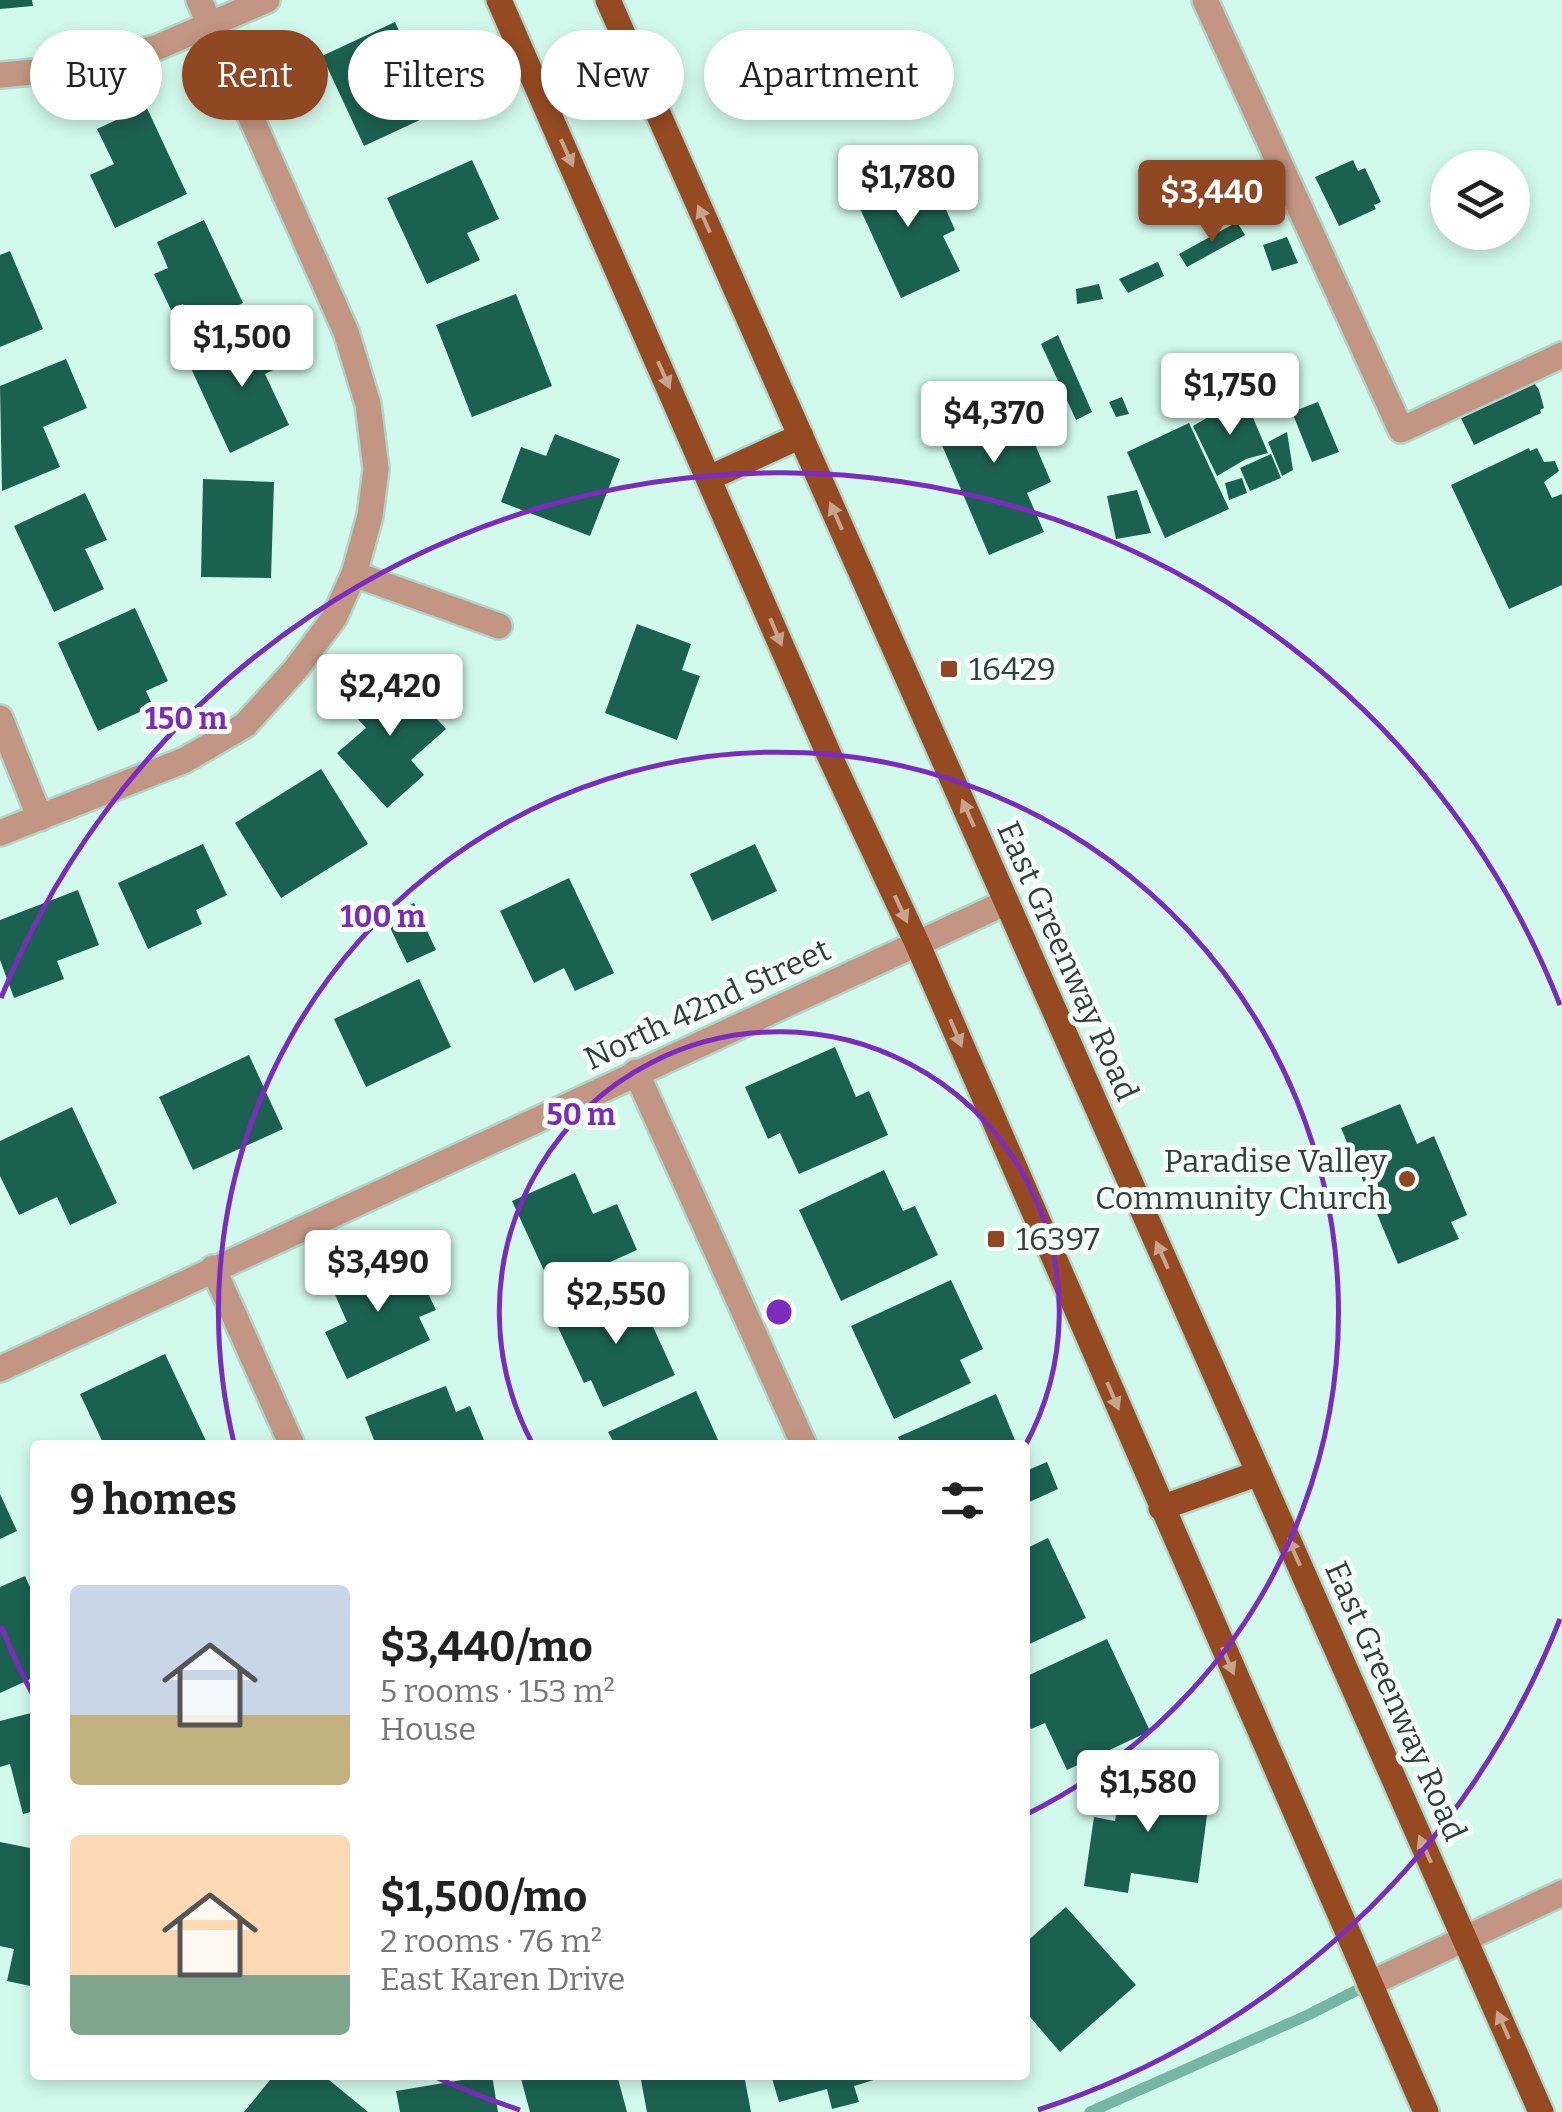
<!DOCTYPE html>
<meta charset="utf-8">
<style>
body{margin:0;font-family:Bitter,serif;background:#f6f6f6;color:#222;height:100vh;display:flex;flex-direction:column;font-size:38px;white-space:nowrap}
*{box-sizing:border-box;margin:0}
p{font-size:32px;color:#767676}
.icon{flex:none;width:55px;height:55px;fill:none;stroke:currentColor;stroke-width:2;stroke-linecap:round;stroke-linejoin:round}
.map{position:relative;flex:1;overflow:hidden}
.details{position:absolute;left:30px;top:1440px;width:1000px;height:640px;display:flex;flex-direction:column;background:#fff;border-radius:10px;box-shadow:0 5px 15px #0003}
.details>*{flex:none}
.hud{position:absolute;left:30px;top:30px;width:1000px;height:90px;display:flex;gap:20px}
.tools{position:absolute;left:1430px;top:150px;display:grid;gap:20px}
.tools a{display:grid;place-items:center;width:100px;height:100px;border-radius:50%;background:#fff;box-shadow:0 5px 15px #0003;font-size:50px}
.price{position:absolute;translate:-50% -85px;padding:0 22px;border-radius:10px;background:#fff;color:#222;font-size:32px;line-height:65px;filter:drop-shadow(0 2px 5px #0008)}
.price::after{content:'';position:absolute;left:50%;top:60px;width:30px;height:22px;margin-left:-15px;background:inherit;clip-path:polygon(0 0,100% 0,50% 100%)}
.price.current{background:#8f4822;color:#fff}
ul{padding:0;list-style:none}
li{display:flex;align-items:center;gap:30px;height:250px;padding:0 40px}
li span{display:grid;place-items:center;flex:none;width:280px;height:200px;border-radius:10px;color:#555}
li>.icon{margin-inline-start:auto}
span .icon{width:120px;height:120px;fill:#fffc;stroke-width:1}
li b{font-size:42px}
h2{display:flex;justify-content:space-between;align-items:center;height:120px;padding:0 40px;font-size:42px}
.chip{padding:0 35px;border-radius:45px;background:#fff;box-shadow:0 5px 15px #0003;font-size:35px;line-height:90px}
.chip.current{background:#8f4822;color:#fff}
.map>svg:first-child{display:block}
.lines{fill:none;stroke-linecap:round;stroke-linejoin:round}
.stream{stroke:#75b7a3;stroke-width:11}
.building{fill:#1b614f}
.minor-casing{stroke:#b1d5c9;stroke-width:30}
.major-casing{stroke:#b1d5c9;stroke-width:30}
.minor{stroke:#c29682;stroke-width:25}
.major{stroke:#954a21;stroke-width:25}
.oneway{fill:#c6a48e}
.ring{fill:none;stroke:#7b2cbf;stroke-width:5}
.poi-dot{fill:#8f4822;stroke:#f6fefb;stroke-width:4}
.labels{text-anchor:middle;stroke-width:10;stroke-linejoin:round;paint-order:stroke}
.poi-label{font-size:32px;fill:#30403b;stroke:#f6fefb;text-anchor:start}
.street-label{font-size:32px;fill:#30403b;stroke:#f6fefb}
.centre{fill:#7b2cbf;stroke:#f6fefb;stroke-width:5}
.ring-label{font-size:30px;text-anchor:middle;font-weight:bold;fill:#7b2cbf;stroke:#f6fefb;stroke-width:10;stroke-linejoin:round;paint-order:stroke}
</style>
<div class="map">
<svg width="1562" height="2112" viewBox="0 0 1562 2112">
<rect width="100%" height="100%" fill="#d1faec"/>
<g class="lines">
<path class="stream" d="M1090,2112L1308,2015L1369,1984"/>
</g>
<path class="building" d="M0,0H32L33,6L0,9Z
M395,22L437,112L364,146L322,56Z
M146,106L187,194L115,228L90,175L114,164L97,129Z
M472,160L499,219L467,233L480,260L427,284L387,198Z
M1353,160L1358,171L1365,168L1381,202L1374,205L1376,209L1339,226L1315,177Z
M912,165L930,203L941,198L955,230L943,236L960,271L901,298L852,191Z
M204,220L243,303L193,327L183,304L171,310L154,274L168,268L157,242Z
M1237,222L1245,235L1187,267L1179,254Z
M1287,237L1298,263L1272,271L1263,245Z
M10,251L43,329L0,347V255Z
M1158,262L1164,276L1128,293L1119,279Z
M1099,284L1103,299L1077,304L1076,289Z
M516,294L552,386L472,417L436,325Z
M266,328L283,365L265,374L289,425L230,453L189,364Z
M1058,335L1092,412L1076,420L1041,344Z
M66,359L87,408L43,427L60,467L2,491L0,386Z
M1529,375L1539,390L1544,408L1540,410L1541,413L1474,445L1456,408Z
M1009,383L1051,482L1027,493L1044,532L989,555L930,417Z
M1122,397L1129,414L1116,417L1109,402Z
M1318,402L1339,452L1312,462L1292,412Z
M1229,405L1251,413L1268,453L1246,459L1217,476L1193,426Z
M1189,423L1229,509L1165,538L1127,452Z
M1287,432L1293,470L1282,476L1268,442Z
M555,434L620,459L590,536L501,502L521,447L546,456Z
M1529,448L1530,451L1537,448L1544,462L1555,461L1559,471L1544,482L1552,498L1562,494V585L1509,609L1451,485Z
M1271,454L1281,478L1250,491L1240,468Z
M1242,478L1247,493L1229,500L1225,483Z
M203,479L274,482L271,578L201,577Z
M1137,490L1151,533L1116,539L1107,496Z
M85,493L107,540L85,549L104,589L54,612L14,526Z
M135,608L168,681L146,691L153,706L98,731L58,643Z
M637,624L691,644L682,670L700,676L677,740L605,713Z
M392,670L446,729L411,760L424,775L387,808L337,753L366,728L349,709Z
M321,769L368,844L281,898L235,823Z
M203,844L227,895L196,910L202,924L148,949L118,883Z
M755,844L777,891L712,921L690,874Z
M569,878L614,973L575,991L564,968L534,983L500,911Z
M78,890L99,945L57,961L64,979L14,998L0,960V920Z
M414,903L436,950L407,963L385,917Z
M419,979L451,1047L366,1087L334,1019Z
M835,1047L856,1097L869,1091L888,1135L799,1174L780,1133L768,1139L745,1087Z
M249,1055L283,1129L193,1170L159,1097Z
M1400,1104L1417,1144L1434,1136L1467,1215L1451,1222L1459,1239L1398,1264L1341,1128Z
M72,1107L117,1203L70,1225L57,1197L19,1215L0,1176V1141Z
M884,1170L903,1211L915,1206L938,1255L841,1301L799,1210Z
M575,1173L593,1214L617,1204L637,1250L552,1288L512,1201Z
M390,1252L401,1275L416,1268L436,1310L419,1317L430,1340L347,1379L325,1332L347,1322L329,1281Z
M951,1280L983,1349L960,1360L971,1383L894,1419L851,1326Z
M635,1287L675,1375L603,1407L591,1380L584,1383L556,1323Z
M165,1354L208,1445H104L80,1394Z
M446,1386L456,1412L470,1406L486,1445H376L365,1417Z
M696,1391L719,1442L712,1445H615L608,1432Z
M996,1394L1017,1445H902L898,1437Z
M1047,1462L1058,1489L1025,1504V1463L1028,1470Z
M0,1494L17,1531L0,1539Z
M1048,1538L1086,1618L1025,1646V1549Z
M25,1576L35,1598V1677L0,1693V1587Z
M1107,1639L1150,1731L1067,1770L1045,1723L1031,1729L1025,1717V1677Z
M35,1712V1811L23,1814L10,1764L0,1767V1721Z
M1123,1772L1195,1783L1192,1806L1208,1808L1198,1883L1131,1873L1128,1893L1084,1886L1094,1817L1115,1821Z
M0,1842L35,1849V1987L7,1981L14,1949L0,1946Z
M1066,1907L1136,1985L1060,2052L1025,2011V1943Z
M274,2075H323L368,2112H244Z
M492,2075L498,2112H400L396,2091Z
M520,2075H617L627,2112H530Z
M640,2075H744L751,2112H647Z
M771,2075H876L877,2079L854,2086L859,2102L832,2109L827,2089L779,2102Z"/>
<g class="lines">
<defs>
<path id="minor" d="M1205,0L1401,430L1562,355
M0,75L79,68L158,47L267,0
M354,574L499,626
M0,718L40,818
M0,833L185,760L245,725L295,670L334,618L354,574L370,516L376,469L368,404L346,332L199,0
M636,1072L804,1445
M213,1268L292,1445
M0,1369L1007,902
M1369,1984L1562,1893"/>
<path id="major" d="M499,0L830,757L917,943L1426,2112
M608,0L1541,2112
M709,478L801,436
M1161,1508L1259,1473"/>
</defs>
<use href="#minor" class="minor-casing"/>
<use href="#major" class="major-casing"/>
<use href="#minor" class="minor"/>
<use href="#major" class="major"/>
</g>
<defs><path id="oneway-solid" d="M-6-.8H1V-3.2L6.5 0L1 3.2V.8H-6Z" transform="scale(2.5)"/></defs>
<g class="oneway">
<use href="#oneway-solid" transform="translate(567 153) rotate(66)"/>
<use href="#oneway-solid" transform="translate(704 219) rotate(-114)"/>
<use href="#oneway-solid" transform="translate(664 375) rotate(66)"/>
<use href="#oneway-solid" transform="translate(836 516) rotate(-114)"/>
<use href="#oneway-solid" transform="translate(776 632) rotate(67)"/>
<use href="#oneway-solid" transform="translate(968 813) rotate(-114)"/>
<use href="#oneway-solid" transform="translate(901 909) rotate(65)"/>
<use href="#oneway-solid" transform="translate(956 1033) rotate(67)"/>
<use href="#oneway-solid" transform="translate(1162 1255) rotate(-114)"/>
<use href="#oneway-solid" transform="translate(1113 1396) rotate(67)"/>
<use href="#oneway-solid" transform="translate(1294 1552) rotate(-114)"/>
<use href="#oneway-solid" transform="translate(1228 1661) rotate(66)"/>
<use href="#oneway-solid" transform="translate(1425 1849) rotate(-114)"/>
<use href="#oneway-solid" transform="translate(1503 2025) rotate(-114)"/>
</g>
<g class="ring">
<path d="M532 1443A280 280 0 1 1 1025 1446"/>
<path d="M234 1443A560 560 0 1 1 1029 1813"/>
<path d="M1560 1619A839 839 0 0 1 1038 2110M520 2110A839 839 0 0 1 431 2075M35 1699A839 839 0 0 1 1 1626M1 998A839 839 0 0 1 1560 1005"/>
</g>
<g class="poi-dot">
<rect x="939" y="659" width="20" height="20" rx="5"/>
<circle cx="1407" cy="1179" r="10"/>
<rect x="986" y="1229" width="20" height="20" rx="5"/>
</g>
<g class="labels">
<g class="poi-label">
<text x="969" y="680">16429</text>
<text x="1387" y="1172" text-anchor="end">Paradise Valley<tspan x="1387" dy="37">Community Church</tspan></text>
<text x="1016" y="1250">16397</text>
</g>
<g class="street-label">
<text transform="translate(1068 961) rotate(66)" y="11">East Greenway Road</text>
<text transform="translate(707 1004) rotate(-25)" y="11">North 42nd Street</text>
<text transform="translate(1396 1701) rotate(66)" y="11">East Greenway Road</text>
</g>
</g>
<circle cx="779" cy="1312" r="15" class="centre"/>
<g class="ring-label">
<text x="186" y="729">150 m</text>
<text x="383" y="927">100 m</text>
<text x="581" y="1125">50 m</text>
</g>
</svg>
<div class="tools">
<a><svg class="icon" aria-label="layers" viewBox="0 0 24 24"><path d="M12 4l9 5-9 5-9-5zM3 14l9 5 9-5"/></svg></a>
</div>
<b class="price" style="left:908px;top:230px">$1,780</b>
<b class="price current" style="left:1212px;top:245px">$3,440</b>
<b class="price" style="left:242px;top:390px">$1,500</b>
<b class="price" style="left:1230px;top:438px">$1,750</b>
<b class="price" style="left:994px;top:466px">$4,370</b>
<b class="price" style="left:390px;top:739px">$2,420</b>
<b class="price" style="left:378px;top:1315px">$3,490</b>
<b class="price" style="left:616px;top:1347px">$2,550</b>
<b class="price" style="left:1148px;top:1835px">$1,580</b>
<div class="hud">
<a class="chip">Buy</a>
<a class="chip current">Rent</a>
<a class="chip">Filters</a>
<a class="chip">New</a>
<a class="chip">Apartment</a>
</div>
<section class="details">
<h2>9 homes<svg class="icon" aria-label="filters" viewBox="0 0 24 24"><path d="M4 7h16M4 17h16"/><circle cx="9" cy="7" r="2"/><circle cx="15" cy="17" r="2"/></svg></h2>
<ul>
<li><span style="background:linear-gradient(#c9d6e8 65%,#c2b280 0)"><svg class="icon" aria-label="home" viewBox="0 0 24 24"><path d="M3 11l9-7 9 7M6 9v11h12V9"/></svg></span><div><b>$3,440/mo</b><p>5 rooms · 153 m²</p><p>House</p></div></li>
<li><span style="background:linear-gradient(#ffd9b3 70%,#7fa58c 0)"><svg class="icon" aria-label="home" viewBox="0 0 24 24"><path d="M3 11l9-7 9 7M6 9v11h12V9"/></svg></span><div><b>$1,500/mo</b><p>2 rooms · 76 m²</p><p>East Karen Drive</p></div></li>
</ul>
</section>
</div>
